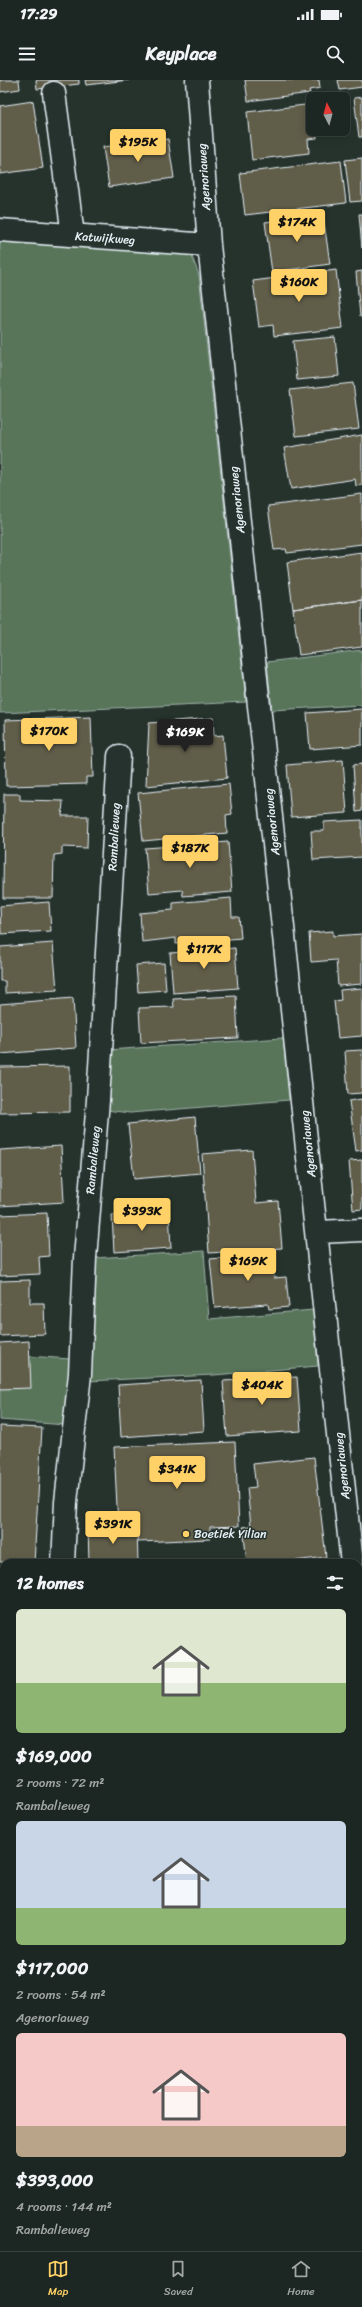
<!DOCTYPE html>
<meta charset="utf-8">
<style>
body{margin:0;font-family:Sriracha,sans-serif;background:#252e2a;color:#f1f3f6;height:100vh;display:flex;flex-direction:column;font-size:15px;white-space:nowrap}
*{box-sizing:border-box;margin:0}
p{font-size:13px;color:#a0a5a5}
.icon{flex:none;width:22px;height:22px;fill:none;stroke:currentColor;stroke-width:2;stroke-linecap:round;stroke-linejoin:round}
.map{position:relative;flex:1;overflow:hidden}
.sheet{position:absolute;left:0px;top:1479px;width:362px;height:692px;display:flex;flex-direction:column;background:#1c2622;border-radius:12px 12px 0 0;box-shadow:0 2px 10px #0003,0 0 0 1px #3a4340}
.sheet>*{flex:none}
.needle{width:26px;rotate:354deg}
.tools{position:absolute;left:306px;top:12px;display:grid;gap:8px}
.tools a{display:grid;place-items:center;width:44px;height:44px;border-radius:6px;background:#1c2622;box-shadow:0 2px 10px #0003,0 0 0 1px #3a4340;font-size:20px}
.price{position:absolute;translate:-50% -34px;padding:0 9px;border-radius:4px;background:#ffd166;color:#111;font-size:13px;line-height:26px;filter:drop-shadow(0 1px 2px #0008)}
.price::after{content:'';position:absolute;left:50%;top:24px;width:12px;height:9px;margin-left:-6px;background:inherit;clip-path:polygon(0 0,100% 0,50% 100%)}
.price.selected{background:#222;color:#fff}
ul{padding:0;list-style:none}
li{display:grid;align-content:center;gap:8px;height:212px;padding:0 16px}
li span{display:grid;place-items:center;height:124px;border-radius:6px;color:#555}
li>.icon{margin-inline-start:auto}
span .icon{width:72px;height:72px;fill:#fffc;stroke-width:1}
li b{font-size:17px}
h2{display:flex;justify-content:space-between;align-items:center;height:48px;padding:0 16px;font-size:17px}
.status{display:flex;justify-content:space-between;align-items:center;height:28px;padding:0 20px;background:#1c2622;direction:ltr}
.status svg{height:11px;fill:currentColor}
header{display:flex;justify-content:space-between;align-items:center;height:52px;padding:0 16px;background:#1c2622;font-size:18px;font-weight:700}
.tab-bar{display:flex;justify-content:space-around;align-items:center;height:56px;border-top:1px solid #3a4340;background:#1c2622;font-size:11px;color:#a0a5a5}
.tab-bar a{display:grid;justify-items:center;gap:2px}
.tab-bar .selected{color:#ffd166}
.map>svg:first-child{display:block}
.green{fill:#59745a;stroke:#a0b2a9}
.building{fill:#605d4a;stroke:#e8f1f8}
.lines{fill:none;stroke-linecap:round;stroke-linejoin:round}
.minor-casing{stroke:#e8f1f8;stroke-width:25}
.minor{stroke:#26332d;stroke-width:22}
.poi-dot{fill:#ffd166;stroke:#26332d;stroke-width:1.5}
.labels{text-anchor:middle;stroke-width:3;stroke-linejoin:round;paint-order:stroke}
.street-label{font-size:12px;fill:#e8f1f8;stroke:#26332d}
.poi-label{font-size:12px;fill:#e8f1f8;stroke:#26332d;text-anchor:start}
</style>
<div class="status"><b>17:29</b><svg viewBox="0 0 49 12"><path d="M0 12V9h3v3zM5 12V6h3v6zM10 12V3h3v9zM15 12V0h3v12zM26 1h20v11H26zM47 4h2v5h-2z"/></svg></div>
<header><svg class="icon" aria-label="menu" viewBox="0 0 24 24"><path d="M4 6h16M4 12h16M4 18h16"/></svg>Keyplace<svg class="icon" aria-label="search" viewBox="0 0 24 24"><circle cx="10" cy="10" r="6"/><path d="M15 15l6 6"/></svg></header>
<div class="map">
<svg width="362" height="2171" viewBox="0 0 362 2171">
<rect width="100%" height="100%" fill="#26332d"/>
<filter id="ink" filterUnits="userSpaceOnUse"><feTurbulence type="fractalNoise" baseFrequency=".025" numOctaves="2"/><feDisplacementMap in="SourceGraphic" scale="8" xChannelSelector="R" yChannelSelector="G"/><feConvolveMatrix kernelMatrix="1 2 1 2 8 2 1 2 1" color-interpolation-filters="sRGB"/></filter>
<g filter="url(#ink)">
<path class="green" d="M0,160L191,174L199,195L246,622L0,633Z
M362,570V625L272,630L267,582Z
M283,958L289,1020L130,1033L106,1030L108,970Z
M204,1171L209,1239L313,1230L318,1286L214,1295L88,1301L95,1178Z
M0,1274L70,1279L66,1345L0,1340Z"/>
<path class="building" d="M0,0H19L20,9L0,12Z
M36,0H79V4L37,9Z
M85,0H129L86,5Z
M245,0H319L320,8L309,10L310,13L248,21Z
M338,0H362V7L340,10Z
M362,17V57H359L354,18Z
M33,21L43,88L0,94V26Z
M313,24V49H316L317,58L308,59L309,73L252,80L247,32Z
M168,59L174,98L109,107L103,67Z
M362,78V121L350,122L345,80Z
M341,81L346,123L245,135L240,93Z
M359,134H362V168Z
M323,135L330,184L272,192L265,142Z
M336,190L343,248L274,256L273,245L259,247L253,201Z
M362,191V236H360L356,192Z
M335,257L339,296L297,300L293,261Z
M353,303L359,349L296,356L290,310Z
M362,355V405L356,406L355,399L291,409L284,368Z
M362,414V464L287,473L286,469L274,470L268,426Z
M362,472V520L293,529L287,482Z
M362,520V567L299,575L293,529Z
M362,629V665L310,669L307,633Z
M91,637L93,697H86V704L6,706L5,640Z
M213,638L214,656L223,655L227,698L146,706L149,643Z
M343,680L347,733L291,737L287,685Z
M362,684V731L356,732L353,685Z
M229,704L232,734L226,735L227,753L143,761L138,713Z
M4,714H20V720L63,721L62,736H88L87,768L62,767V774L54,775L53,818H3Z
M362,740V777L313,780L311,751H324V742Z
M228,762L232,812L183,816L182,810L149,813L145,768Z
M231,818L232,837H239L241,858L176,864V858L142,862L140,833L173,830V823Z
M49,822L51,851L1,854L0,826Z
M333,851V856L362,854V904L338,906L336,880L311,882L309,853Z
M53,863L57,910L5,913V901H0V867Z
M235,868L238,908L173,913L170,873Z
M164,883L166,910L138,912L136,885Z
M362,908V956L338,958L334,921L341,920L340,910Z
M236,916L238,958L141,963L139,928L174,927L173,919Z
M73,918L76,968L0,974V924Z
M362,970V1013L348,1014L345,971Z
M70,986V1032L0,1033V987Z
M362,1019V1070L356,1071L349,1021Z
M195,1037L200,1093L134,1099L128,1044Z
M61,1066L64,1122L0,1126V1070Z
M252,1070L256,1123L278,1121L282,1168L209,1173L202,1074Z
M362,1080V1129L353,1130L349,1081Z
M169,1131L171,1168L114,1172L112,1135Z
M47,1133L49,1176L39,1177L40,1194L0,1196V1135Z
M272,1173L274,1198L286,1197L289,1227L269,1229L268,1224L215,1228L210,1179Z
M30,1200V1223H44L45,1254L0,1256V1201Z
M29,1261L31,1308L0,1309V1263Z
M297,1297L301,1351L227,1356L223,1301Z
M201,1300L204,1351L121,1357L118,1305Z
M0,1346L42,1348L34,1483L0,1482Z
M235,1362L239,1446L210,1447V1459L138,1462L137,1446H118L114,1367Z
M314,1377L326,1477L278,1483H247L243,1447L251,1446L247,1408L256,1407L253,1384Z
M137,1446L138,1483H89L88,1447Z
M0,1625H2L4,1666V1682L0,1683Z
M0,1953H2L4,1982V2001H0Z
M358,2035L360,2077H358Z
M358,2107L362,2135V2159H358Z
M70,2167H132V2168L71,2171Z"/>
<g class="lines">
<defs>
<path id="minor" d="M197,0L209,165L352,1483
M54,13L73,155
M0,150L209,165
M318,1152L362,1150
M63,1483L66,1422L80,1294L85,1178L98,1020L119,676
M358,1518H362
M0,1534H4
M358,1553L362,1609"/>
</defs>
<use href="#minor" class="minor-casing"/>
<use href="#minor" class="minor"/>
</g>
</g>
<circle class="poi-dot" cx="186" cy="1454" r="4"/>
<g class="labels">
<g class="street-label">
<text transform="translate(204 97) rotate(-94)" y="4">Agenoriaweg</text>
<text transform="translate(105 158) rotate(4)" y="4">Katwijkweg</text>
<text transform="translate(237 420) rotate(-96)" y="4">Agenoriaweg</text>
<text transform="translate(272 742) rotate(-96)" y="4">Agenoriaweg</text>
<text transform="translate(114 757) rotate(-87)" y="4">Rambalieweg</text>
<text transform="translate(308 1064) rotate(-96)" y="4">Agenoriaweg</text>
<text transform="translate(93 1080) rotate(-85)" y="4">Rambalieweg</text>
<text transform="translate(342 1386) rotate(-96)" y="4">Agenoriaweg</text>
</g>
<g class="poi-label">
<text x="194" y="1458">Boetiek Yilian</text>
</g>
</g>
</svg>
<div class="tools">
<a><svg class="needle" viewBox="-14 -14 28 28"><path d="M0-13l5 13h-10z" fill="#e53935"/><path d="M0 13l5-13h-10z" fill="#a0a5a5"/></svg></a>
</div>
<b class="price" style="left:138px;top:83px">$195K</b>
<b class="price" style="left:297px;top:163px">$174K</b>
<b class="price" style="left:299px;top:223px">$160K</b>
<b class="price" style="left:49px;top:672px">$170K</b>
<b class="price selected" style="left:185px;top:673px">$169K</b>
<b class="price" style="left:190px;top:789px">$187K</b>
<b class="price" style="left:204px;top:890px">$117K</b>
<b class="price" style="left:142px;top:1152px">$393K</b>
<b class="price" style="left:248px;top:1202px">$169K</b>
<b class="price" style="left:262px;top:1326px">$404K</b>
<b class="price" style="left:177px;top:1410px">$341K</b>
<b class="price" style="left:113px;top:1465px">$391K</b>
<section class="sheet">
<h2>12 homes<svg class="icon" aria-label="filters" viewBox="0 0 24 24"><path d="M4 7h16M4 17h16"/><circle cx="9" cy="7" r="2"/><circle cx="15" cy="17" r="2"/></svg></h2>
<ul>
<li><span style="background:linear-gradient(#dfe7d0 60%,#8fb573 0)"><svg class="icon" aria-label="home" viewBox="0 0 24 24"><path d="M3 11l9-7 9 7M6 9v11h12V9"/></svg></span><div><b>$169,000</b><p>2 rooms · 72 m²</p><p>Rambalieweg</p></div></li>
<li><span style="background:linear-gradient(#c9d6e8 70%,#8fb573 0)"><svg class="icon" aria-label="home" viewBox="0 0 24 24"><path d="M3 11l9-7 9 7M6 9v11h12V9"/></svg></span><div><b>$117,000</b><p>2 rooms · 54 m²</p><p>Agenoriaweg</p></div></li>
<li><span style="background:linear-gradient(#f6c9c9 75%,#b9a48a 0)"><svg class="icon" aria-label="home" viewBox="0 0 24 24"><path d="M3 11l9-7 9 7M6 9v11h12V9"/></svg></span><div><b>$393,000</b><p>4 rooms · 144 m²</p><p>Rambalieweg</p></div></li>
</ul>
</section>
</div>
<nav class="tab-bar">
<a class="selected"><svg class="icon" aria-label="map" viewBox="0 0 24 24"><path d="M3 6l6-2 6 2 6-2v14l-6 2-6-2-6 2zM9 4v14M15 6v14"/></svg>Map</a>
<a><svg class="icon" aria-label="saved" viewBox="0 0 24 24"><path d="M7 4h10v16l-5-4-5 4z"/></svg>Saved</a>
<a><svg class="icon" aria-label="home" viewBox="0 0 24 24"><path d="M3 11l9-7 9 7M6 9v11h12V9"/></svg>Home</a>
</nav>
